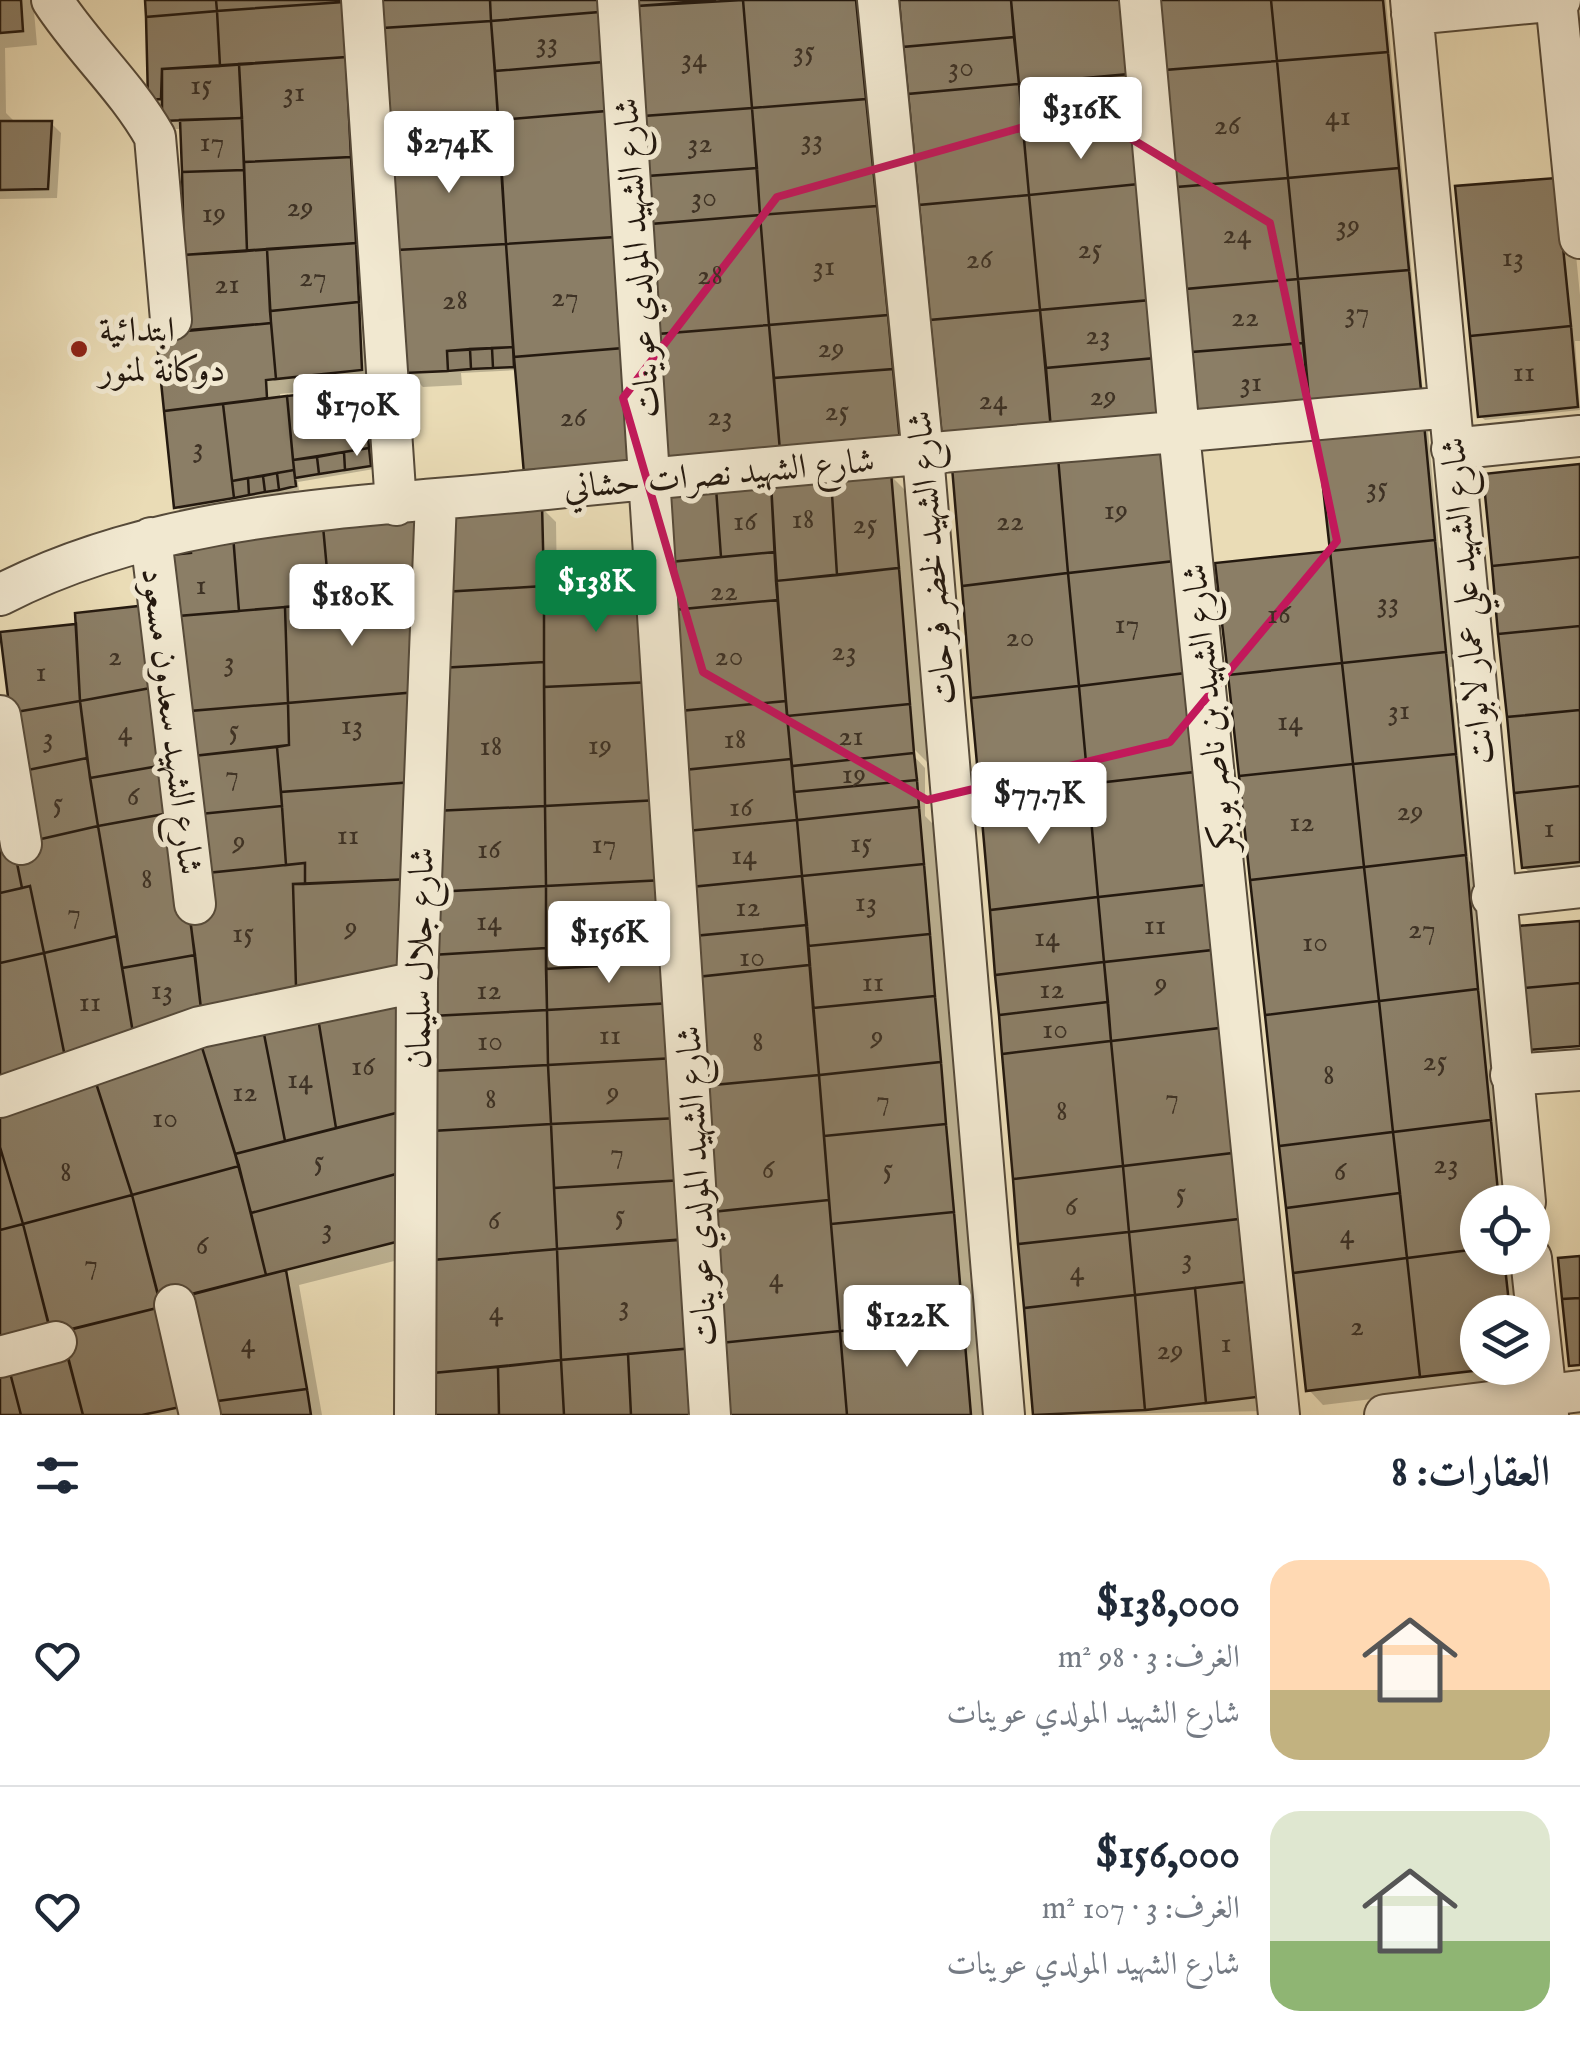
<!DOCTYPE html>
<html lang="ar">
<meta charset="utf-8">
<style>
body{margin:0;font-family:"IM FELL English",Amiri,serif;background:#f2f2f3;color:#1f2937;direction:rtl;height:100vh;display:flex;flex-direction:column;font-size:38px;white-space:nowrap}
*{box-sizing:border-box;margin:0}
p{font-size:32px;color:#747a83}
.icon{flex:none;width:55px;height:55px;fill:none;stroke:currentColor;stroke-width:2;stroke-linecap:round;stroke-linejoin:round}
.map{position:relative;height:1415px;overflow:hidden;direction:ltr}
.side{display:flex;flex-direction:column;background:#fff;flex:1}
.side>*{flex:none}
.controls{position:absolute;left:1460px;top:1185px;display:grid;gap:20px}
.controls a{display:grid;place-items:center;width:90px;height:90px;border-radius:50%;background:#fff;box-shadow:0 5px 15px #0003;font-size:50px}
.price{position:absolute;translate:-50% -85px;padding:0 22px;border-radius:10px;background:#fff;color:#222;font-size:32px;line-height:65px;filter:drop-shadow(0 2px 5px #0008)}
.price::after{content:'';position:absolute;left:50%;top:60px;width:30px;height:22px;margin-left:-15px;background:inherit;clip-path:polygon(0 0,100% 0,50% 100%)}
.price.active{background:#0b8043;color:#fff}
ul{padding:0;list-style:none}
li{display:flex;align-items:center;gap:30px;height:250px;padding:0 30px}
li+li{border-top:2px solid #e0e1e3}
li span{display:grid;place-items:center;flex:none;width:280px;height:200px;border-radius:30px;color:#555}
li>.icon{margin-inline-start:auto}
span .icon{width:120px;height:120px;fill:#fffc;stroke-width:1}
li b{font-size:42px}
h2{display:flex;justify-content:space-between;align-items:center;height:120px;padding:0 30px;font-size:42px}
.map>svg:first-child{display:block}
.shadow{fill:#0003;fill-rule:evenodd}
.building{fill:#8b7e66;stroke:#24190f;stroke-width:2.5}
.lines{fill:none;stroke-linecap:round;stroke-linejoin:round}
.street-casing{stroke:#564a39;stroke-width:44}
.street{stroke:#f1e8d0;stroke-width:40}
.marked{fill:none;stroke:#c2185b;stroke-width:8;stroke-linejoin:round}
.poi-dot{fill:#8f2418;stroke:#f1e8d0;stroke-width:4}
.labels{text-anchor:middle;stroke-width:10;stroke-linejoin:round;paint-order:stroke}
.number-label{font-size:30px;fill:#3e3225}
.street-label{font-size:35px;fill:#24190f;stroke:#f1e8d0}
.poi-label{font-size:35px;fill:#24190f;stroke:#f1e8d0;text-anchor:start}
</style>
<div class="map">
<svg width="1580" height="1415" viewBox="0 0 1580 1415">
<rect width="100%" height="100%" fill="#eadcb6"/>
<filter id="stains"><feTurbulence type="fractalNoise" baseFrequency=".002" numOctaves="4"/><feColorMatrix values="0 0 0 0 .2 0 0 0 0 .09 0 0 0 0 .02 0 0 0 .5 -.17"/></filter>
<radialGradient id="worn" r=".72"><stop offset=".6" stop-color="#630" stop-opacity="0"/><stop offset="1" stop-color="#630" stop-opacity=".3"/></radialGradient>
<path class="shadow" d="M0,0H33L37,45L5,48L6,113L17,124L51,123L61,133L57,198L0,199Z
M147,0H354L370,253L353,236V244L367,257L376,384L360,386L373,399L378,457L373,458L374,469L298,482L299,490L246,500L247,512L192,522L177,507L159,335L191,333L182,129H175L165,120L164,108L150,99ZM298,392L299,397L280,400V394Z
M384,0H611L518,370L461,373L462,385L423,387L408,372Z
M639,0H863L914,456L668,459Z
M901,0H1125L1164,425L948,441Z
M1161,0H1386L1424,404L1205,421Z
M1570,195L1580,295V341H1575L1580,410L1485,420L1480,416Z
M1423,425L1428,430L1439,547L1450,557L1460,666L1450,667L1469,861L1480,872L1512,1202H1478V1258H1517L1522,1312H1478V1368H1527L1529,1380L1323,1405L1308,1389L1333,553Z
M1162,450L1270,1411L1036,1415L954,469Z
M1580,467V878L1539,882L1524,867Z
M890,475L905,490L913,586L918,591L929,723H925L928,763L912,747V754L925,768V816L934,825L984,1415H727L668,495Z
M541,507L556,522L557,588L660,600L710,1415H436L435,891Z
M422,518L420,983L0,1100V747L23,841L2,634L170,617Z
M1580,923V1055L1541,1059L1531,1049Z
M398,1005L414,1256L299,1285L322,1415H0V1115Z"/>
<path class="building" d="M0,0H21L23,31L0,33Z
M145,0H216L217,11L146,17Z
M216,0H343V2L217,11Z
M381,0H490L491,21L383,28Z
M490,0H598L599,12L491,21Z
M636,0H716L637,6Z
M743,0H856L866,99L752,108Z
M743,0L752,108L644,116L637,6Z
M899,0H1011L1014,37L903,47Z
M1011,0H1122L1129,74L1019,84Z
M1159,0H1271L1277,61L1165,70Z
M1271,0H1383L1388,52L1277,61Z
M343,2L346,57L220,66L217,11Z
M217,11L220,66L162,69L161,99L148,100L146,17Z
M599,12L603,62L495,71L491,21Z
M491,21L500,142L391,149L383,28Z
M1014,37L1019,84L908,94L903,47Z
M1388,52L1399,168L1288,178L1277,61Z
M346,57L351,157L244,162L239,64Z
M1277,61L1288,178L1177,187L1165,70Z
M603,62L606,111L498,120L495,71Z
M239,64L242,118L162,121V69Z
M1129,74L1134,129L1024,139L1019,84Z
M1019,84L1029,195L919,205L908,94Z
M866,99L877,206L760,215L752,108Z
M752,108L757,168L648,176L644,116Z
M606,111L615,237L506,244L498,120Z
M242,118L244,170L182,172L180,120Z
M0,121H52L48,189L0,190Z
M1134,129L1139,184L1029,195L1024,139Z
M500,142L506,244L397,250L391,149Z
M351,157L356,243L247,251L244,162Z
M757,168L760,215L651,224L648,176Z
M1399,168L1409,270L1298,279L1288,178Z
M244,170L247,251L184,255L182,172Z
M1288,178L1298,279L1186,289L1177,187Z
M1556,178L1571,326L1470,336L1455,186Z
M1139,184L1150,300L1040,310L1029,195Z
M1029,195L1040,310L930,320L919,205Z
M877,206L888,315L769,325L760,215Z
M760,215L769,325L658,334L651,224Z
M615,237L623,348L514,357L506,244Z
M356,243L359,302L270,311L267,249Z
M506,244L513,347L447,351L448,371L405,373L397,250Z
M267,249L271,323L188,331L184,255Z
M1409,270L1422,400L1310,409L1298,279Z
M1298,279L1303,343L1192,352L1186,289Z
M1150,300L1155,358L1046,368L1040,310Z
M359,302L362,370L276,379L270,311Z
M1040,310L1051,430L942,438L930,320Z
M888,315L893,369L774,378L769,325Z
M271,323L276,379L266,380L267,398L164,411L156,333Z
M769,325L780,451L666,460L658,334Z
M1571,326L1578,407L1478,417L1470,336Z
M1303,343L1310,409L1198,418L1192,352Z
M513,347L514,367L493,368L492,348Z
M492,348L493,368L471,369L470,349Z
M623,348L632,466L524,474L514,357Z
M470,349L471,369L448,371L447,351Z
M1155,358L1161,421L1051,430L1046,368Z
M893,369L900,442L780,451L774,378Z
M364,387L369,448L293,460L287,396Z
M287,396L294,470L232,481L223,404Z
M223,404L234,498L174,508L164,411Z
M1424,423L1435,540L1330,551L1317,433Z
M1163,447L1175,561L1068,573L1058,457Z
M369,448L371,466L345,470L344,452Z
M344,452L345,470L319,474L317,457Z
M317,457L319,474L295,478L293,460Z
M1058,457L1068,573L962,586L952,467Z
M1580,464V557L1492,566L1483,474Z
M294,470L296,486L279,490L277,473Z
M891,472L899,568L837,575L831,478Z
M277,473L279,490L265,492L263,476Z
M263,476L265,492L249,495L248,478Z
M248,478L249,495L234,498L232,481Z
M831,478L837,575L776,581L771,483Z
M771,483L775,552L721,557L716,488Z
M716,488L721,557L670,562L666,493Z
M542,504L544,586L443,592L447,513Z
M423,516L420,596L330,603L323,526Z
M323,526L330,603L239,611L233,535Z
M233,535L239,611L167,617L162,556L191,553L190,539Z
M1435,540L1446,652L1342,663L1330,551Z
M1330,551L1342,663L1228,675L1215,563Z
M775,552L778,600L673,610L670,562Z
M1580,557V626L1498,634L1492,566Z
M1175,561L1186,673L1079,686L1068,573Z
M899,568L910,704L787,716L776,581Z
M1068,573L1079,686L971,698L962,586Z
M646,582L652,682L544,687V586Z
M544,586V662L440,668L443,592Z
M420,596L417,692L288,703L285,607Z
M778,600L786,701L680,711L673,610Z
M148,605L156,687L80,701L75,613Z
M285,607L288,703L178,712L167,617Z
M76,624L80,701L10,713L0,632Z
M1580,626V710L1507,717L1498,634Z
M1446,652L1456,754L1353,764L1342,663Z
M544,662L545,806L434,811L440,668Z
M1342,663L1353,764L1239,776L1228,675Z
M1186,673L1195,772L1088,784L1079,686Z
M652,682L659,800L545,806L544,687Z
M1079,686L1088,784L980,797L971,698Z
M156,687L170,764L90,778L80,701Z
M417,692L413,782L281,792L277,747L289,745L288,703Z
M80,701L87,758L18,772L10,713Z
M786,701L791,759L683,770L680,711Z
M288,703L289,745L184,757L178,712Z
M910,704L914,753L792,766L787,716Z
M1580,710V786L1514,793L1507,717Z
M277,747L282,806L190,815L184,757Z
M914,753L917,780L794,792L792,766Z
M1456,754L1466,855L1364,867L1353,764Z
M87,758L98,826L28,842L18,772Z
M791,759L797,820L687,831L683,770Z
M170,764L175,812L98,826L90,778Z
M1353,764L1364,867L1250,880L1239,776Z
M1195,772L1206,885L1098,897L1088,784Z
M917,780L919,807L797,820L794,792Z
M413,782L410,879L305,884V863L286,865L281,792Z
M1088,784L1098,897L990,910L980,797Z
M1580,786V862L1522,868L1514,793Z
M659,800L664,880L546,886L545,806Z
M282,806L286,865L197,874L190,815Z
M545,806L546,886L433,892L434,811Z
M919,807L924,864L802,876L797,820Z
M175,812L195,955L122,968L98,826Z
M797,820L802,876L691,887L687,831Z
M9,824L22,888L0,893V826Z
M98,826L117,936L44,953L30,886L22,888L16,858L28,842Z
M1466,855L1478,989L1379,1001L1364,867Z
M305,863V884H293L296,987L201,1009L189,909L197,874Z
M924,864L930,934L808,946L802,876Z
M1364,867L1379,1001L1265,1015L1250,880Z
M802,876L807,925L694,936L691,887Z
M410,879L406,968L296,987L293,884Z
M664,880L669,962L546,969V886Z
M1206,885L1213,950L1104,962L1098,897Z
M30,886L44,953L0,963V893Z
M546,886V948L432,955L433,892Z
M1098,897L1104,962L995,975L990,910Z
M1580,921V983L1523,988L1518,926Z
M807,925L810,965L696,977L694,936Z
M930,934L935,996L813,1008L808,946Z
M117,936L133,1033L65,1057L44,953Z
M546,948L547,1010L432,1016V955Z
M1213,950L1220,1028L1111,1041L1104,962Z
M44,953L65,1057L0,1080V963Z
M195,955L201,1009L133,1033L122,968Z
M669,962L672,1003L547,1010L546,969Z
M1104,962L1108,1002L999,1015L995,975Z
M810,965L819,1075L703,1086L696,977Z
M1580,983V1046L1528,1050L1523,988Z
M1478,989L1491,1120L1393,1132L1379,1001Z
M935,996L941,1062L819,1075L813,1008Z
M1379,1001L1393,1132L1279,1146L1265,1015Z
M399,1002L400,1112L336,1128L318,1018Z
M1108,1002L1111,1041L1002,1054L999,1015Z
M672,1003L675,1058L548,1065L547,1010Z
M547,1010L548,1065L432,1071V1016Z
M318,1018L336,1128L285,1141L263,1029Z
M1220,1028L1233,1153L1123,1166L1111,1041Z
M263,1029L285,1141L235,1154L200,1041Z
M200,1041L239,1166L132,1195L95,1080Z
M1111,1041L1123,1166L1013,1179L1002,1054Z
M675,1058L679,1118L551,1124L548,1065Z
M941,1062L946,1124L824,1136L819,1075Z
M548,1065L551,1124L432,1131V1071Z
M819,1075L829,1200L711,1212L703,1086Z
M95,1080L132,1195L23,1224L0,1147V1114Z
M400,1112V1173L251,1213L235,1154Z
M679,1118L683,1180L554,1188L551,1124Z
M1491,1120L1499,1202H1478V1249L1407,1258L1393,1132Z
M551,1124L557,1249L433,1260L432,1131Z
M946,1124L954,1212L831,1224L824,1136Z
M1393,1132L1400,1193L1286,1208L1279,1146Z
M0,1147L23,1224L0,1230Z
M1233,1153L1239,1219L1129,1232L1123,1166Z
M239,1166L266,1275L160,1302L132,1195Z
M1123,1166L1129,1232L1018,1244L1013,1179Z
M400,1173V1241L266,1275L251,1213Z
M683,1180L686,1239L557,1249L554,1188Z
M1400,1193L1407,1258L1293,1273L1286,1208Z
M132,1195L161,1307L51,1334L23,1224Z
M829,1200L840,1331L720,1343L711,1212Z
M954,1212L963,1319L840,1331L831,1224Z
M1239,1219L1245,1282L1135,1295L1129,1232Z
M23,1224L50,1329L0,1343V1230Z
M1129,1232L1135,1295L1024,1308L1018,1244Z
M679,1240L693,1348L561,1360L557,1249Z
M557,1249L561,1360L433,1373V1260Z
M1478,1249V1258H1504L1510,1312H1478V1368H1499L1420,1377L1407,1258Z
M1580,1256V1298L1562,1299L1558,1258Z
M1407,1258L1420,1377L1306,1391L1293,1273Z
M286,1270L307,1389L210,1402L186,1296Z
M1245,1282L1257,1397L1206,1403L1195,1288Z
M1195,1288L1206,1403L1145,1410L1135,1295Z
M1135,1295L1145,1410L1033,1415L1024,1308Z
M1580,1298V1365L1569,1366L1562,1299Z
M161,1307L185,1406L142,1415H83L61,1332Z
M963,1319L971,1415H847L840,1331Z
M840,1331L847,1415H724L720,1343Z
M693,1348L697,1415H631L628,1354Z
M66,1349L83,1415H21L8,1365Z
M628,1354L631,1415H564L561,1360Z
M561,1360L564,1415H499L498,1367Z
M8,1365L21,1415H0V1367Z
M498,1367L499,1415H433V1373Z
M307,1389L311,1415H213L210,1402Z"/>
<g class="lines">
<defs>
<path id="street" d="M52,0C83,48 127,87 155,137L171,320
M362,0L396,505
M618,0L710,1415
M878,0L923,455L1004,1415
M1140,0L1179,433L1279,1415
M1411,0L1525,1202
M1556,0L1580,238
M1412,14L1560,0
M1452,449L1580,436
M151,538L195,904
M0,595C166,509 363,508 546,489C847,458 1148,436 1449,407
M0,716L21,844
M1492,897L1580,887
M1511,1075L1580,1070
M0,1097L200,1027L417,982
M1531,1258L1548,1415
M175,1305L200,1415
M0,1357L56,1342
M415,1415L417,982L436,500
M1385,1415L1580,1391"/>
</defs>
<use href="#street" class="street-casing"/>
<use href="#street" class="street"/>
</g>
<path class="marked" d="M1084,110L1270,223L1337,541L1170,742L927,800L703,672L623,398L777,197Z"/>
<circle class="poi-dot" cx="79" cy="349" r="10"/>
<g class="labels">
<g class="number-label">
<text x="547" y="51">33</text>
<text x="804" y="60">35</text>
<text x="694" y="67">34</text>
<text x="961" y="76">30</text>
<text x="201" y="94">15</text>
<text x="294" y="101">31</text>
<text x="1338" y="125">41</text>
<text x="1227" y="134">26</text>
<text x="812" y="148">33</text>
<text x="212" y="151">17</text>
<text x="700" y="152">32</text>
<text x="704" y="206">30</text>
<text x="300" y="216">29</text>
<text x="214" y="222">19</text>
<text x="1348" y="234">39</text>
<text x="1237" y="243">24</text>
<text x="1090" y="258">25</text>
<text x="1513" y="266">13</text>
<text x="979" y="268">26</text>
<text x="824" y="275">31</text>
<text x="710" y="284">28</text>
<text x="313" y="286">27</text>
<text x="227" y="293">21</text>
<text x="565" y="306">27</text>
<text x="455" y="309">28</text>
<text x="1357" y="321">37</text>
<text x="1245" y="326">22</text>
<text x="1098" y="344">23</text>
<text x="831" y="357">29</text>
<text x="1524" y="381">11</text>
<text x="1251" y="391">31</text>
<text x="1103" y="405">29</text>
<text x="993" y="409">24</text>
<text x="837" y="420">25</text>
<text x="720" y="425">23</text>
<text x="573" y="426">26</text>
<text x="198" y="456">3</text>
<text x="1377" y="496">35</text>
<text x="1116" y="519">19</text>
<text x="803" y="528">18</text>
<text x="745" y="530">16</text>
<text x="1010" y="530">22</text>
<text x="865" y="533">25</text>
<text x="201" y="594">1</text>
<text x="724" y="600">22</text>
<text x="1388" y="611">33</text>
<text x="1279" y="623">16</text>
<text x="1127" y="633">17</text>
<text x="1020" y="646">20</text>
<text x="844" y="660">23</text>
<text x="115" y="665">2</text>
<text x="729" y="665">20</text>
<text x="229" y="670">3</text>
<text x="41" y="681">1</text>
<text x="1399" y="719">31</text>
<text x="1290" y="730">14</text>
<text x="352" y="734">13</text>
<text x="234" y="739">5</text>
<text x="125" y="740">4</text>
<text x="851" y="745">21</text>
<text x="48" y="746">3</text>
<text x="735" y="748">18</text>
<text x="600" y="754">19</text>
<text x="491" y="755">18</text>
<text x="854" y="783">19</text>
<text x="232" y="784">7</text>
<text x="133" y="805">6</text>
<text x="58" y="812">5</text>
<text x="741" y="816">16</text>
<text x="1410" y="820">29</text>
<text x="1302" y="831">12</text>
<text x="1549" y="837">1</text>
<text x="348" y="844">11</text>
<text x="239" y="850">9</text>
<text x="861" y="852">15</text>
<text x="604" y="853">17</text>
<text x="489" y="858">16</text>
<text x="744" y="864">14</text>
<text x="147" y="888">8</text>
<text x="866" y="911">13</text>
<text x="748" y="916">12</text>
<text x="74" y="922">7</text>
<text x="489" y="930">14</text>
<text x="1155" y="934">11</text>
<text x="351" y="936">9</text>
<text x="1422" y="938">27</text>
<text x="243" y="942">15</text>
<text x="1047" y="946">14</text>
<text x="1315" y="951">10</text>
<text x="752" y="966">10</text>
<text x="873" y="991">11</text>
<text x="1161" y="992">9</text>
<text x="1052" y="998">12</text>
<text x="162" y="999">13</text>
<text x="489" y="999">12</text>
<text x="90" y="1011">11</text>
<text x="1055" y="1038">10</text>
<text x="610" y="1044">11</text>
<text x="877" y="1045">9</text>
<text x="490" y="1050">10</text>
<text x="758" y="1051">8</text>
<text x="1435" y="1070">25</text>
<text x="363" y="1075">16</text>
<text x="1329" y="1084">8</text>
<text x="300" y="1088">14</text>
<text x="245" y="1101">12</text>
<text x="613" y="1101">9</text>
<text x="1172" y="1107">7</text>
<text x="491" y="1108">8</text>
<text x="883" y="1109">7</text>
<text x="1062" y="1120">8</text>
<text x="165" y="1127">10</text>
<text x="617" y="1162">7</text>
<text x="319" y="1170">5</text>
<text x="1446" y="1173">23</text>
<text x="768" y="1178">6</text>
<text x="888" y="1178">5</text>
<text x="1340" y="1180">6</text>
<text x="66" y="1181">8</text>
<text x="1181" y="1202">5</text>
<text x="1071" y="1215">6</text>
<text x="620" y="1224">5</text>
<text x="494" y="1229">6</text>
<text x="327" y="1237">3</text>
<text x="1347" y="1243">4</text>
<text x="202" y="1254">6</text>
<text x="1187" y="1267">3</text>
<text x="91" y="1273">7</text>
<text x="1077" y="1280">4</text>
<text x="776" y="1287">4</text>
<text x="624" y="1314">3</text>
<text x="496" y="1320">4</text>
<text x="1357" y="1335">2</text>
<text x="248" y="1352">4</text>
<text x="1226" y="1352">1</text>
<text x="1170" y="1359">29</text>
</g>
<g class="street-label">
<text transform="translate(636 258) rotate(-94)" y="12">شارع الشهيد المولدي عوينات</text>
<text transform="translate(719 473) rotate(-5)" y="12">شارع الشهيد نصرات حشاني</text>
<text transform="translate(931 558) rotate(-95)" y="12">شارع الشهيد لخضر فرحات</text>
<text transform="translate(1466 601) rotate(-95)" y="12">شارع الشهيد علي عمار لابوانت</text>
<text transform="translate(1208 708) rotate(-96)" y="12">شارع الشهيد بن ناصر بوبكر</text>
<text transform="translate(173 721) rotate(83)" y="12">شارع الشهيد سعدون مسعود</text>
<text transform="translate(419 958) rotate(-89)" y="12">شارع جلال سليمان</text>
<text transform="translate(696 1186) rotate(-93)" y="12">شارع الشهيد المولدي عوينات</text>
</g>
<g class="poi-label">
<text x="99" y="341">ابتدائية<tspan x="99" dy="40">دوكانة لمنور</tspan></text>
</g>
</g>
<rect width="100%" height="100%" filter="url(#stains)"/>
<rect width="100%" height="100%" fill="url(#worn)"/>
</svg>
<div class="controls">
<a><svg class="icon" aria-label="locate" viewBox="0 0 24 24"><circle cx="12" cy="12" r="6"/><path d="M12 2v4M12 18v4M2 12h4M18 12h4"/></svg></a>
<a><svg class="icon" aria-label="layers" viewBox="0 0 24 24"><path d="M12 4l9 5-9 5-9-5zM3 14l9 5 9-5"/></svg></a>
</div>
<b class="price" style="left:1081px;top:162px">$316K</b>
<b class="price" style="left:449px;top:196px">$274K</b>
<b class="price" style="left:357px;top:459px">$170K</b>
<b class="price active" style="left:596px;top:635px">$138K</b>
<b class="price" style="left:352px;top:649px">$180K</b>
<b class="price" style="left:1039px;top:847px">$77.7K</b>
<b class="price" style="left:609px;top:986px">$156K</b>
<b class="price" style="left:907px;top:1370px">$122K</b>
</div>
<section class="side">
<h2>العقارات: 8<svg class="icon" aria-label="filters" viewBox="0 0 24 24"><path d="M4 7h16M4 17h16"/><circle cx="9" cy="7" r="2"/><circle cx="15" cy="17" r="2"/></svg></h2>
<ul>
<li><span style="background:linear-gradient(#ffd9b3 65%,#c2b280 0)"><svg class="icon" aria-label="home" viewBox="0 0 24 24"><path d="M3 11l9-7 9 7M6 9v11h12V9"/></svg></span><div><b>$138,000</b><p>الغرف: 3 · 98 m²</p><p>شارع الشهيد المولدي عوينات</p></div><svg class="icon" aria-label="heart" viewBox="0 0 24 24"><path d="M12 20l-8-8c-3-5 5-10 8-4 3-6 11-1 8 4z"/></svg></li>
<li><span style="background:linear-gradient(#dfe7d0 65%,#8fb573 0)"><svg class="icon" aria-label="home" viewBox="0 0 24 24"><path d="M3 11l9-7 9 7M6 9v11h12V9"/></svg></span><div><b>$156,000</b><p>الغرف: 3 · 107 m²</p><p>شارع الشهيد المولدي عوينات</p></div><svg class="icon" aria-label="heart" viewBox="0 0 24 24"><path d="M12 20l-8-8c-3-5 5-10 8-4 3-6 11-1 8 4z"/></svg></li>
</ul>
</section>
